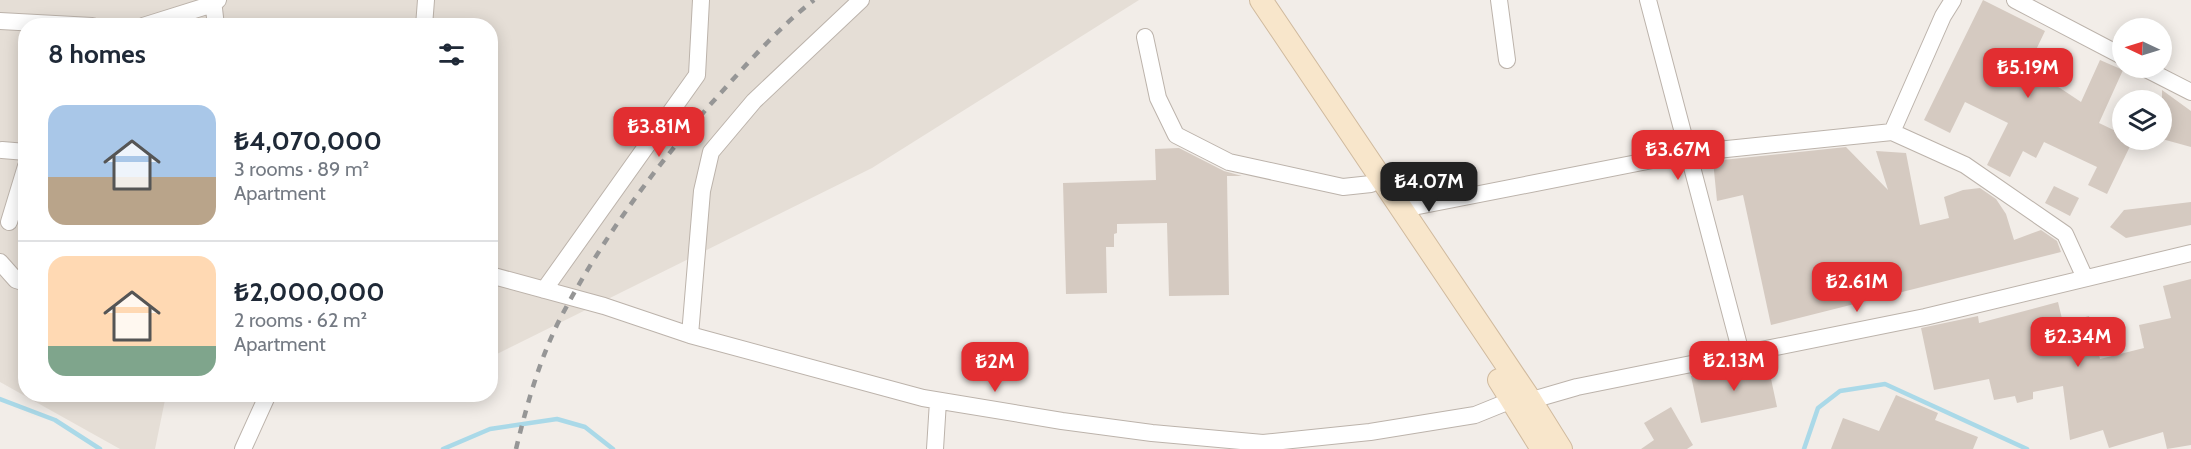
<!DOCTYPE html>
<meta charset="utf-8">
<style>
body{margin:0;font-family:Cabin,sans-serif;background:#f6f6f7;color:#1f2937;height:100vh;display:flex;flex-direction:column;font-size:22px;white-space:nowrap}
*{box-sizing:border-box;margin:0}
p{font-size:20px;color:#747a83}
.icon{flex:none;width:33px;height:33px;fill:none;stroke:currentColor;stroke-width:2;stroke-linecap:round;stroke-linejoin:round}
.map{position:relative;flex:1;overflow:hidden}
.sheet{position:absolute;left:18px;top:18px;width:480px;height:384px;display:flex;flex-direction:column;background:#fff;border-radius:24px;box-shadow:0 3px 15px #0003}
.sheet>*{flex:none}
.needle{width:39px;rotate:274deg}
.controls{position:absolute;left:2112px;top:18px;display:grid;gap:12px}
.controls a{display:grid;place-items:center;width:60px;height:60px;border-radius:50%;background:#fff;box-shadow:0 3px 15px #0003;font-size:30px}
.price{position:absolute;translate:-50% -51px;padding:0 14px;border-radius:12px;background:#e22e31;color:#fff;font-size:20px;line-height:39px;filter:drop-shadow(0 2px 3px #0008)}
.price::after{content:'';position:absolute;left:50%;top:36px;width:18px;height:14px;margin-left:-9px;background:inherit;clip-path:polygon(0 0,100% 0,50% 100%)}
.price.active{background:#222;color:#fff}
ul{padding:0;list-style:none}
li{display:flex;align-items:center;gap:18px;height:150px;padding:0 30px}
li+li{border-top:2px solid #e0e1e3}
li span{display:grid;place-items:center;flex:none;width:168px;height:120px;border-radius:18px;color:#555}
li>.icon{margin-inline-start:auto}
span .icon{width:72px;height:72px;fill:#fffc;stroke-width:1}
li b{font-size:26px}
h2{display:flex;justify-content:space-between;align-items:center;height:72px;padding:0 30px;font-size:26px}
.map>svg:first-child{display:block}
.residential{fill:#e5ded6}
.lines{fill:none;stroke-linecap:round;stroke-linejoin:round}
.stream{stroke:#aad9e8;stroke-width:4.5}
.building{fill:#d5cac1}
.minor-casing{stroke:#bcb3ab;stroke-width:18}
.secondary-casing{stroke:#d0ba9e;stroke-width:24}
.minor{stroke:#fff;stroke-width:16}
.secondary{stroke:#f8e6cb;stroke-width:22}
.rail{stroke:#969696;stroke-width:4.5;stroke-dasharray:8 8;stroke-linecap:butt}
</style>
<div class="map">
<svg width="2191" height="449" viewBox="0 0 2191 449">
<rect width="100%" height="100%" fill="#f2ede8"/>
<path class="residential" d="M0,0H1139L872,168L491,357L490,26H26V394L166,395L155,449H120L0,382Z"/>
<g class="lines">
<path class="stream" d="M0,399L55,420L100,449
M443,449L490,429L557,419L585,427L613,449
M1804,449L1818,408L1840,391L1885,384L2027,449"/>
</g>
<path class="building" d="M1983,0L2045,31L2026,71L2060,88L2081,102L2100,60L2123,70L2099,123L2122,134V140H2133L2107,194L2088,185L2097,167L2044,142L2036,158L2023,151L2010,177L1987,165L2008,123L1965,102L1950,133L1924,120Z
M2162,90L2191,111V147L2162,139Z
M1846,147L1888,190L1876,151L1906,153L1920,225L1949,218L1944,197L1963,190L1980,188L1996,199L2006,214L2014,240L2041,230L2057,241L2061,252L1771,325L1743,195L1717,201L1713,161Z
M1179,148L1224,171L1242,176H1227L1229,295L1169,296L1167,223L1117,224V233L1114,234V247H1106L1107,293L1066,294L1063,183L1156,180L1155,149Z
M2054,186L2079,198L2070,216L2045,203Z
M2191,202V225L2126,238L2110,227L2124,210Z
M2191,279V445L2167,449L2163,432L2109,448L2103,430L2070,440L2063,386L2033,392V399L2017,403L2015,396L1994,400L1989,379L1934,390L1921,328L1978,316L1979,323L2058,302L2063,323L2089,316L2100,359L2144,348L2139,325L2171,318L2163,286Z
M1767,360L1777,407L1701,423L1691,376Z
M1896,395L1938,413L1935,420L1978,437L1973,449H1831L1843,418L1879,431Z
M1671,407L1693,445L1687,449H1641L1654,440L1644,423Z"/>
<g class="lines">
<defs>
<path id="minor" d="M213,0L216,26
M1499,0L1507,60
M1648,0L1741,353
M2015,0L2122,56
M0,21L92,26
M143,26L213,4L218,0
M424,26L426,0
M1145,37L1158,98L1176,135L1229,162L1343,187L1371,184
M2144,68L2191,92
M1892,132L1943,16L1953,0
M2,150L26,152
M1403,209L1688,153L1892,132L1965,165L2065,234L2085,278
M9,222L26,166
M0,262L16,280L26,283
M490,275L604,306L690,335L923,398L1062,421L1152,433L1263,443L1370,432L1475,415L1512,400L1525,402L1577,387L1925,317L2191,253
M544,290L697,75L701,0
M690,335L702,191L711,152L754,101L861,0
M243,449L268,394
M935,449L938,401"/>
<path id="secondary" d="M1261,0L1531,401L1561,449
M1499,380L1542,449"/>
</defs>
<use href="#minor" class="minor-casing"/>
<use href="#secondary" class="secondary-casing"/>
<use href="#minor" class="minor"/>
<use href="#secondary" class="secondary"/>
<path class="rail" d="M516,449C527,404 540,357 562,315C606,232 663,156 727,86C754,56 782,25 814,0"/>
</g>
</svg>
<div class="controls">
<a><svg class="needle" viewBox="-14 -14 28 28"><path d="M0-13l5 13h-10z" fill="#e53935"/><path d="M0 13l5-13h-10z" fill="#747a83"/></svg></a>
<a><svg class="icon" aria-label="layers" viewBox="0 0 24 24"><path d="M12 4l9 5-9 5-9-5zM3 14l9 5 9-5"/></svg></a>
</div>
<b class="price" style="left:2028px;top:99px">₺5.19M</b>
<b class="price" style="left:659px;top:158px">₺3.81M</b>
<b class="price" style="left:1678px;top:181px">₺3.67M</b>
<b class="price active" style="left:1429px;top:213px">₺4.07M</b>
<b class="price" style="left:1857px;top:313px">₺2.61M</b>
<b class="price" style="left:2078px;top:368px">₺2.34M</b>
<b class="price" style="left:1734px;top:392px">₺2.13M</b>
<b class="price" style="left:995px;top:393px">₺2M</b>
<section class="sheet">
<h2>8 homes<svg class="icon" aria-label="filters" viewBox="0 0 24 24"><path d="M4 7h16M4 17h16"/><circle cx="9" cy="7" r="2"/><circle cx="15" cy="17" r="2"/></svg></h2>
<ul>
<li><span style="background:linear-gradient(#a9c7e8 60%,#b9a48a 0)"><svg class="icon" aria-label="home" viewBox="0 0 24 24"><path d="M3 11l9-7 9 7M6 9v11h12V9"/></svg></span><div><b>₺4,070,000</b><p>3 rooms · 89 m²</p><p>Apartment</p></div></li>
<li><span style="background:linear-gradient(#ffd9b3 75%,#7fa58c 0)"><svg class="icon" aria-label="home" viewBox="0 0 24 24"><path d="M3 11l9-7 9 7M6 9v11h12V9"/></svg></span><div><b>₺2,000,000</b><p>2 rooms · 62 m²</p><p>Apartment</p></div></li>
</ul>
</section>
</div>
